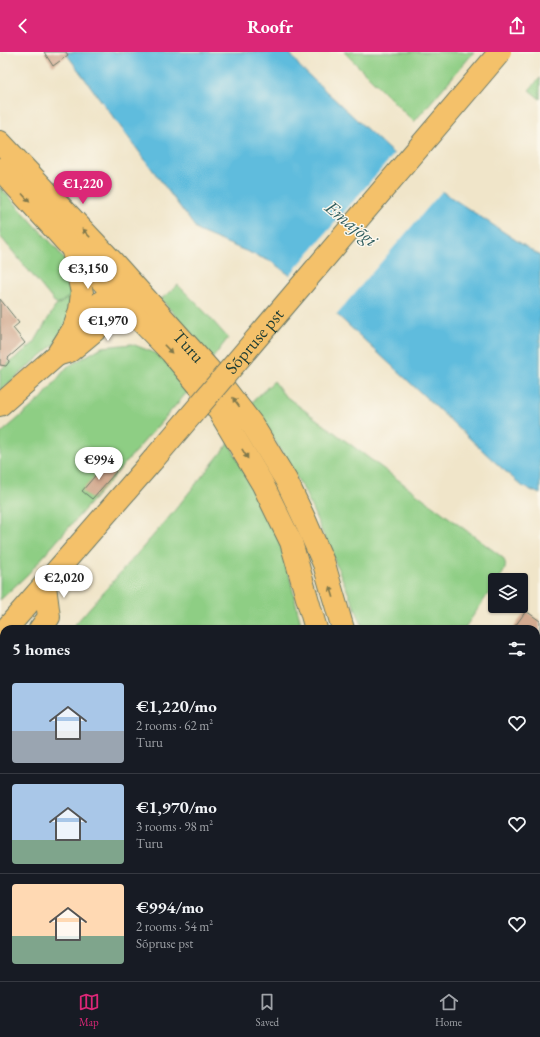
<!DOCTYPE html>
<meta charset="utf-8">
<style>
body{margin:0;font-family:"EB Garamond",serif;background:#20242c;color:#f1f3f6;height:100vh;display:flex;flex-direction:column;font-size:15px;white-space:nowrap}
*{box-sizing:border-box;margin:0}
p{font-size:13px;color:#9ea1a6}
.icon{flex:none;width:22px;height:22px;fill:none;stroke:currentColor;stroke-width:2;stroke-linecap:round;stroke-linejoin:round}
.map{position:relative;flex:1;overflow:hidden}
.panel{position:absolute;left:0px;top:573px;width:540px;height:356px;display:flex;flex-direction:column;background:#171b24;border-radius:12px 12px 0 0;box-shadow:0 1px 3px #0004}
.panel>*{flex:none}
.buttons{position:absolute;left:488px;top:521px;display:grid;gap:8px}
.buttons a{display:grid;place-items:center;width:40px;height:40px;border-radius:4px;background:#171b24;box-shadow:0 1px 3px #0004;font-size:20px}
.price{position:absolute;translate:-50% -34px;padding:0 9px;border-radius:14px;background:#fff;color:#222;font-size:13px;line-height:26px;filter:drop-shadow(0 1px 2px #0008)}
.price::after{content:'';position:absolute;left:50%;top:24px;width:12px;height:9px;margin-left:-6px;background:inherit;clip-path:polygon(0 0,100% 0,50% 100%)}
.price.active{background:#db2777;color:#fff}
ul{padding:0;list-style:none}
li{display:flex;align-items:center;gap:12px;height:100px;padding:0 12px}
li+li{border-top:1px solid #363941}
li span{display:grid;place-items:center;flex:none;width:112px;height:80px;border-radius:4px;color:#555}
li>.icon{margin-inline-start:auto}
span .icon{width:48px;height:48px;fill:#fffc;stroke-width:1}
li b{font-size:17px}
h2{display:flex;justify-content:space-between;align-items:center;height:48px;padding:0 12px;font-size:17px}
header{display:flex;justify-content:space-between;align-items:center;height:52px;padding:0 12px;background:#db2777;color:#fff;font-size:18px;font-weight:700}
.menu{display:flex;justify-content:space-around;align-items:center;height:56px;border-top:1px solid #363941;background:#171b24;font-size:11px;color:#9ea1a6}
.menu a{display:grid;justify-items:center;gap:2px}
.menu .active{color:#db2777}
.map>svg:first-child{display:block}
.green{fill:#8ece84;stroke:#56865c}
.water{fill:#5ebcdd;stroke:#3e7c88}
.pier{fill:#f0e5c9}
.building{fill:#d3aa90}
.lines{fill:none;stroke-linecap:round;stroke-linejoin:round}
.minor-casing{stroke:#687868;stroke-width:24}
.major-casing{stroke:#687868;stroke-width:24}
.minor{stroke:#fff;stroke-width:22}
.major{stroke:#f4c16a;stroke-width:22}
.major-bridge-casing{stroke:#687868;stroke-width:24;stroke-linecap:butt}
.major-bridge{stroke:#f4c16a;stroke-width:22}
.oneway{fill:#7f784c}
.labels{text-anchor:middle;stroke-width:3;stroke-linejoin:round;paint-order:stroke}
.street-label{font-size:18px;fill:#1f3d34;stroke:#fbf7ec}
.water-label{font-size:19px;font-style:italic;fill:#2f5d5e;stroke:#fbf7ec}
</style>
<header><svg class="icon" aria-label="back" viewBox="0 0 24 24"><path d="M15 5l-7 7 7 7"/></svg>Roofr<svg class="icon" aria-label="share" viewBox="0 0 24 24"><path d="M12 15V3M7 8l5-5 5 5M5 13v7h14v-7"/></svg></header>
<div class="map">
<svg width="540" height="929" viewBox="0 0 540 929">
<rect width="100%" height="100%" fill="#fbf7ec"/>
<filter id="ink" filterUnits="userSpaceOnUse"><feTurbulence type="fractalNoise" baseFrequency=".025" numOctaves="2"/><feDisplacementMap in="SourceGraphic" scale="8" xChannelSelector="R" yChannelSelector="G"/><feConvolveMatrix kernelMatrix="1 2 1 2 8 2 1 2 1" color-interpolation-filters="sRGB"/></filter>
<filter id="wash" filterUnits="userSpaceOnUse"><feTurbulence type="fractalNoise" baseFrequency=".012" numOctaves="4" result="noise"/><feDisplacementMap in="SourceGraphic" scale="16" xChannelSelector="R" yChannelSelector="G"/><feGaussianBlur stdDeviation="0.9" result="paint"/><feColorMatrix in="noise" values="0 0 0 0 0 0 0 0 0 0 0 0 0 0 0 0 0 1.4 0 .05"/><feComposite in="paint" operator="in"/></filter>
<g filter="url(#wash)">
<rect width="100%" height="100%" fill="#f0e5c9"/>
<path class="green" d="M344,0H474L414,70Z
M540,26V47L529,38Z
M0,135L56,196L73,220L76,240L57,253L0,184Z
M178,233L204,259L228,286L212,307L161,247Z
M75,241L78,249L56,291L0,339V318L34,291L55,255Z
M132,292L160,303L190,337L28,522L0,548V382L42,346L67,315L102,295Z
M274,329L284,343L502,505C509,514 504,520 498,528H495V532L464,577H364L304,438L252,350Z
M229,391L279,486L290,526L302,577H71L166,469Z
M4,749V790L0,791V750Z"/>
<path class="water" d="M65,0H289L300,15L414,121L540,204V442L522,434L496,411L315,242L272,210L198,179Z"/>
<path class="pier" d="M395,101L415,120L443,138L335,264L313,244L288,225Z"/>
<g id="blocks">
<path class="building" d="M44,0H66L68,3L53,14Z
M0,247L19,271L13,276L25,291L8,306L9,310L6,314L0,313Z
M106,411L116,420L92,447L82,439Z
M526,559L540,569V789L536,785V577H513Z
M4,870V925H167L168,929H0V871Z
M219,925H280L281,929H220Z
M532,925L533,929H522Z"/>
</g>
</g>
<g filter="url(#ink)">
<use href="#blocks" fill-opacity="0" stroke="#687868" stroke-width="1"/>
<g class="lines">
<defs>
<path id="minor" d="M536,905L540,904
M424,925L432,929
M498,925V929
M321,929L324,925
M449,929L464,925"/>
<g id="major">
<path id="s1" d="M0,90L113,210L215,324L252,372L286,428L305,468L324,512L343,577"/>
<path d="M0,117L97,224L171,300L216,354L262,431L291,490L316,577"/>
<path d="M75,274L123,230"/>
<path d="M60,302L70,299L135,245"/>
<path d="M0,353L57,303L74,276L80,258L82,241L73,199"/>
<path d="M6,577L153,408"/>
<path d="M40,577L49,565L45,534"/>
<path d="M0,630L4,625"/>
<path d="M0,710L4,712"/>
<path d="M339,929V925"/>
<path d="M366,929L367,925"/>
</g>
</defs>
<use href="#minor" class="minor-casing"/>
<use href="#major" class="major-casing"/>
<use href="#minor" class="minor"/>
<use href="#major" class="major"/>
<defs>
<g id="major-bridge">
<path id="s2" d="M153,408L500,0"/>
</g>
</defs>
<use href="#major-bridge" class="major-bridge-casing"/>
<use href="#major-bridge" class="major-bridge"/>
</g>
<defs><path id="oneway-solid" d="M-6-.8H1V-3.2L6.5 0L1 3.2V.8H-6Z"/></defs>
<g class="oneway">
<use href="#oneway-solid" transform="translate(26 146) rotate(48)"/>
<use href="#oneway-solid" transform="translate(86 181) rotate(-134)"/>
<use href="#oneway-solid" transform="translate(168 297) rotate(46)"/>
<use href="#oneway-solid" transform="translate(236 350) rotate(-126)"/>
<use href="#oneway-solid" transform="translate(245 402) rotate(59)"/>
<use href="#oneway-solid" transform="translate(332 540) rotate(-107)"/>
</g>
</g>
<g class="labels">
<g class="street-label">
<text dy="6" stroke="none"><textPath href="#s2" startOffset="156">Sõpruse pst</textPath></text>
<text dy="6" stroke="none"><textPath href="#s1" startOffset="278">Turu</textPath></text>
</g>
<g class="water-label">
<text transform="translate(352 171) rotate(39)" y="7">Emajõgi</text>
</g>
</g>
</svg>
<div class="buttons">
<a><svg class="icon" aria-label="layers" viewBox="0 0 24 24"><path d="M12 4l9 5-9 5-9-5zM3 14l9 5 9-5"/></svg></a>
</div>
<b class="price active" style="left:83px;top:153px">€1,220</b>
<b class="price" style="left:88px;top:238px">€3,150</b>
<b class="price" style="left:108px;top:290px">€1,970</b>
<b class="price" style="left:99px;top:429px">€994</b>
<b class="price" style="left:64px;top:547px">€2,020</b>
<section class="panel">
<h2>5 homes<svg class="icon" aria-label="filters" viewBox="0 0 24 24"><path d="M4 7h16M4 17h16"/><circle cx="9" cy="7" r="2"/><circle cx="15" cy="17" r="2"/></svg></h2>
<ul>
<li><span style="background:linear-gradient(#a9c7e8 60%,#9aa5b1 0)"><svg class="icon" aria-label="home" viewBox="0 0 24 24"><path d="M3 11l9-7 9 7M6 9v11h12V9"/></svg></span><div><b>€1,220/mo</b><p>2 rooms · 62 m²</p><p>Turu</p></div><svg class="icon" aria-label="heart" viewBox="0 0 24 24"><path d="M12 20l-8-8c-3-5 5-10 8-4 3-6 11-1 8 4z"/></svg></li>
<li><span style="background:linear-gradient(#a9c7e8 70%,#7fa58c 0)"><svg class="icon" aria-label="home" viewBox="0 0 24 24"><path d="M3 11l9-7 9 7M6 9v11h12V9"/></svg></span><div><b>€1,970/mo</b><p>3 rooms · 98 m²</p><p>Turu</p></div><svg class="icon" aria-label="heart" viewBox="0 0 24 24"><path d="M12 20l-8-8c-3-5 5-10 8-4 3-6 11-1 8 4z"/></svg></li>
<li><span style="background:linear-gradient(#ffd9b3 65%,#7fa58c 0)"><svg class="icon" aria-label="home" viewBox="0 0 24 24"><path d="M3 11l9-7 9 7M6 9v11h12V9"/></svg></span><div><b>€994/mo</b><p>2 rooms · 54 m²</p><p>Sõpruse pst</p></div><svg class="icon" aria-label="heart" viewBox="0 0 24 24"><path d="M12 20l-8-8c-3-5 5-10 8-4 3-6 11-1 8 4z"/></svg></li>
</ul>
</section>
</div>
<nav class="menu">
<a class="active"><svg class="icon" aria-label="map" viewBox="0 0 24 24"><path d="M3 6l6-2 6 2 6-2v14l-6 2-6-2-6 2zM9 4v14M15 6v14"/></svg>Map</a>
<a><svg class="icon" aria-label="saved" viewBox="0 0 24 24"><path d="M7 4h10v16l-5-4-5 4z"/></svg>Saved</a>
<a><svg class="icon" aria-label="home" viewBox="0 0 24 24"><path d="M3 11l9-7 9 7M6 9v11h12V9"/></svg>Home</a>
</nav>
